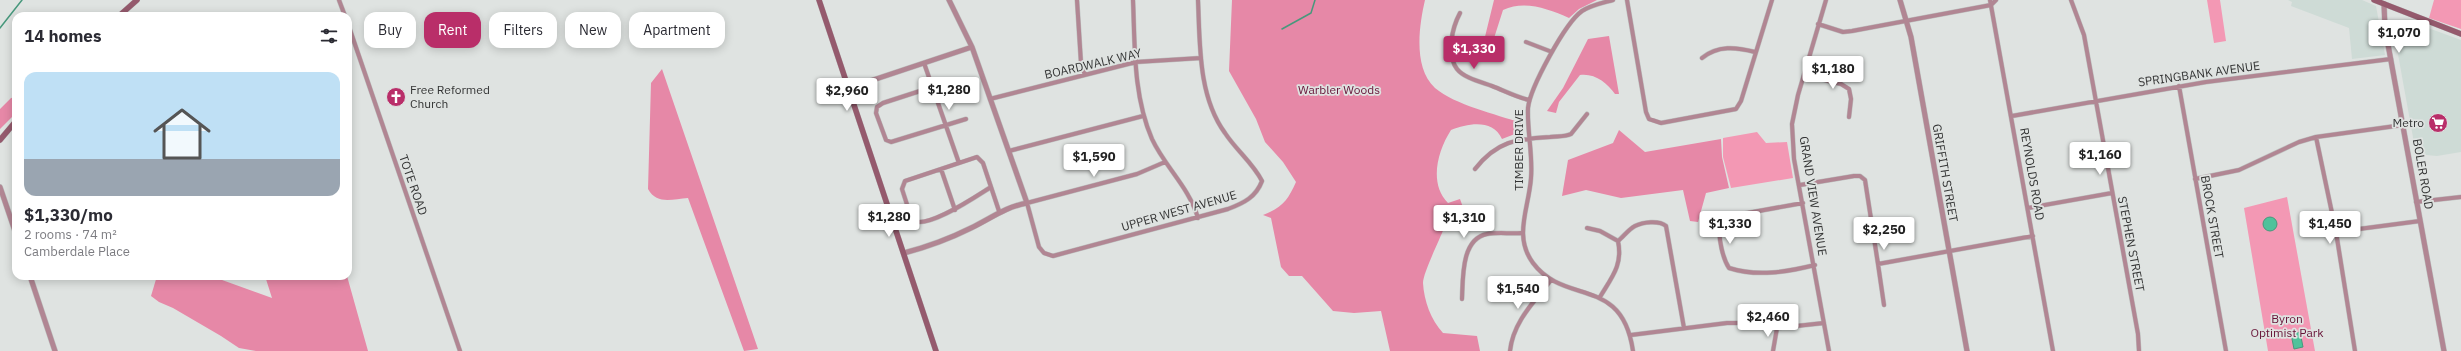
<!DOCTYPE html>
<meta charset="utf-8">
<style>
body{margin:0;font-family:"IBM Plex Sans",sans-serif;background:#f2f2f3;color:#2b2b33;height:100vh;display:flex;flex-direction:column;font-size:15px;white-space:nowrap}
*{box-sizing:border-box;margin:0}
p{font-size:13px;color:#7c7c81}
.icon{flex:none;width:22px;height:22px;fill:none;stroke:currentColor;stroke-width:2;stroke-linecap:round;stroke-linejoin:round}
.map{position:relative;flex:1;overflow:hidden}
.drawer{position:absolute;left:12px;top:12px;width:340px;height:268px;display:flex;flex-direction:column;background:#fff;border-radius:12px;box-shadow:0 2px 10px #0003}
.drawer>*{flex:none}
.top-card{position:absolute;left:364px;top:12px;width:380px;height:36px;display:flex;gap:8px}
.price{position:absolute;translate:-50% -34px;padding:0 9px;border-radius:4px;background:#fff;color:#222;font-size:13px;line-height:26px;filter:drop-shadow(0 1px 2px #0008)}
.price::after{content:'';position:absolute;left:50%;top:24px;width:12px;height:9px;margin-left:-6px;background:inherit;clip-path:polygon(0 0,100% 0,50% 100%)}
.price.current{background:#b92e69;color:#fff}
ul{padding:0;list-style:none}
li{display:grid;align-content:center;gap:8px;height:212px;padding:0 12px}
li+li{border-top:1px solid #e1e1e2}
li span{display:grid;place-items:center;height:124px;border-radius:12px;color:#555}
li>.icon{margin-inline-start:auto}
span .icon{width:72px;height:72px;fill:#fffc;stroke-width:1}
li b{font-size:17px}
h2{display:flex;justify-content:space-between;align-items:center;height:48px;padding:0 12px;font-size:17px}
.tag{padding:0 14px;border-radius:12px;background:#fff;box-shadow:0 2px 10px #0003;font-size:14px;line-height:36px}
.tag.current{background:#b92e69;color:#fff}
.map>svg:first-child{display:block}
.built{fill:#cedbd6}
.green{fill:#f398b4}
.forest{fill:#e688a7}
.water{fill:#4fc29b;stroke:#47987c}
.lines{fill:none;stroke-linecap:round;stroke-linejoin:round}
.stream{stroke:#47987c;stroke-width:1.5}
.minor-casing{stroke:#bdc0bf;stroke-width:5}
.tertiary-casing{stroke:#bdc0bf;stroke-width:6}
.secondary-casing{stroke:#bdc0bf;stroke-width:6}
.minor{stroke:#b18693;stroke-width:4}
.tertiary{stroke:#b18693;stroke-width:5}
.secondary{stroke:#955a6d;stroke-width:5.5}
.labels{text-anchor:middle;stroke-width:3.5;stroke-linejoin:round;paint-order:stroke}
.street-label{font-size:12px;fill:#343535;stroke:#dfe3e1}
.poi-label{font-size:12px;fill:#343535;stroke:#dfe3e1;text-anchor:start}
.park-label{font-size:12px;fill:#671438;stroke:#dfe3e1}
</style>
<div class="map">
<svg width="2461" height="351" viewBox="0 0 2461 351">
<rect width="100%" height="100%" fill="#dfe3e1"/>
<path class="built" d="M2288,0H2362L2376,6L2385,55L2352,59L2349,28L2291,6L2292,2Z
M2392,21L2420,25L2461,40V152L2437,156L2416,154Z"/>
<path class="green" d="M2207,0H2220L2226,41L2214,43Z
M2434,0H2461V29L2429,18Z
M1757,132L1766,143L1787,142L1793,178L1731,188L1723,157V138Z
M2287,197L2315,351H2268L2244,208Z"/>
<path class="forest" d="M1232,0H1425C1419,26 1413,68 1435,88C1455,105 1496,114 1521,123L1520,132L1502,139C1493,119 1469,123 1451,130C1437,152 1429,184 1448,203L1460,199L1469,224H1454L1444,228C1440,239 1423,273 1423,283C1424,301 1431,320 1443,333L1477,336L1480,351H1390L1381,311L1354,313L1333,311L1302,276H1289L1281,267L1271,218L1263,215C1282,208 1288,200 1296,182L1283,162L1265,142L1256,119L1229,71Z
M1494,0H1597L1579,9L1569,18C1548,9 1525,0 1503,10L1488,57L1481,53Z
M1609,36L1619,94H1615C1607,83 1595,73 1580,75L1559,102L1556,113L1547,111L1563,88L1588,39Z
M662,69L758,349L744,351L688,198C672,199 657,205 648,189L651,83Z
M16,97V113L0,129V109L11,98Z
M1619,130L1645,152L1721,139L1722,157L1729,188L1706,193L1698,222L1690,221L1683,190L1621,198L1586,190L1562,196L1568,160L1613,143Z
M157,276H211L272,298L265,276H347L368,351H256L239,348L221,336L173,308L159,302L151,296Z"/>
<path class="water" d="M2263 224a7 7 0 1 1 14 0a7 7 0 1 1-14 0Z
M2300,332L2303,347L2294,349L2291,334Z"/>
<g class="lines">
<path class="stream" d="M0,28L22,0
M1282,29L1311,13L1315,0"/>
<defs>
<path id="minor" d="M339,0L345,16
M1077,0L1081,63L1085,75
M1133,0C1135,46 1133,95 1152,139C1165,167 1189,187 1198,218
M1613,0C1602,3 1591,5 1582,11C1565,23 1530,88 1528,108C1527,131 1533,155 1531,178C1529,208 1513,236 1533,263C1565,306 1622,275 1633,351
M1627,0L1646,112L1649,119L1661,123L1736,109L1741,101L1772,0
M1826,0L1798,95L1792,124L1794,159L1829,351
M1990,0L2053,351
M2071,0L2084,35L2138,334L2139,351
M1460,13C1452,28 1446,54 1457,69C1464,78 1481,82 1492,86C1505,91 1516,97 1529,100
M348,24L460,351
M1818,24L1843,32L1852,31L1991,5L1996,0
M1526,42L1552,52
M1702,58C1718,45 1736,47 1755,52
M924,63L959,163
M1804,75L1841,84L1849,89L1851,99L1849,117
M954,80L883,103L877,107L876,113L886,140L891,142L966,119
M2179,86L2226,351
M990,99L1136,62L1201,58
M2012,116L2206,82L2391,59
M2316,137L2336,232L2355,351
M1009,151L1143,116
M1165,162L1137,174L1027,203L1039,247L1044,253L1053,256L1228,209C1244,203 1256,197 1262,181C1253,163 1236,150 1225,133C1198,96 1200,44 1198,0
M941,169L955,210
M1475,169C1497,141 1516,139 1550,137C1557,136 1565,137 1571,134L1587,114
M2195,179L2239,170L2299,142L2316,137L2403,125
M1800,185L1854,176H1860L1865,180L1878,264L2033,236
M991,187C978,195 926,231 912,220L902,189L905,181L977,157L983,163L999,211
M2416,202L2461,197
M1803,203L1731,216C1726,218 1720,221 1720,227C1718,238 1723,259 1729,268C1757,277 1787,272 1815,265
M2028,208L2112,193
M1587,228L1600,231L1618,241C1623,265 1612,277 1600,297
M2336,232L2420,221
M1618,241C1623,237 1629,229 1635,226C1643,222 1659,220 1666,226L1684,328
M1878,264L1884,305
M1462,299C1463,278 1461,239 1487,234C1498,232 1510,234 1521,233
M1631,335L1727,323H1746L1777,328L1824,323
M1510,351C1513,322 1534,302 1551,280
M1773,351L1777,328"/>
<path id="tertiary" d="M1900,0L1911,37L1967,351
M2384,4L2385,28L2444,351
M849,88L972,47
M0,187L16,234
M904,253C927,247 949,239 971,228C990,219 1005,207 1027,203L972,47L949,0
M30,276L55,351"/>
<path id="secondary" d="M819,0L936,351
M2374,0L2461,34
M119,16L137,0
M0,140L16,121"/>
</defs>
<use href="#minor" class="minor-casing"/>
<use href="#tertiary" class="tertiary-casing"/>
<use href="#secondary" class="secondary-casing"/>
<use href="#minor" class="minor"/>
<use href="#tertiary" class="tertiary"/>
<use href="#secondary" class="secondary"/>
</g>
<defs>
<symbol id="church-disc" viewBox="-11 -11 22 22"><circle r="9.5" fill="#b92e69" stroke="#dfe3e1"/><path d="M-1.2-6h2.4v3.5h3.3v2.4h-3.3V6h-2.4V-.1h-3.3v-2.4h3.3Z" fill="#fff"/></symbol>
<symbol id="supermarket-disc" viewBox="-11 -11 22 22"><circle r="9.5" fill="#b92e69" stroke="#dfe3e1"/><path d="M-6-5.5h2.5l.6 2H6L4.5 2H-2.5L-4.4-4H-6ZM-1.5 3.2a1.3 1.3 0 1 0 .1 0ZM3 3.2a1.3 1.3 0 1 0 .1 0Z" fill="#fff"/></symbol>
</defs>
<g fill-rule="evenodd">
<use href="#church-disc" x="385" y="86" width="22" height="22"/>
<use href="#supermarket-disc" x="2427" y="112" width="22" height="22"/>
</g>
<g class="labels">
<g class="street-label">
<text transform="translate(1093 64) rotate(-13)" y="4">BOARDWALK WAY</text>
<text transform="translate(2199 74) rotate(-8)" y="4">SPRINGBANK AVENUE</text>
<text transform="translate(1519 150) rotate(-90)" y="4">TIMBER DRIVE</text>
<text transform="translate(1945 173) rotate(80)" y="4">GRIFFITH STREET</text>
<text transform="translate(2032 174) rotate(80)" y="4">REYNOLDS ROAD</text>
<text transform="translate(2423 174) rotate(80)" y="4">BOLER ROAD</text>
<text transform="translate(413 185) rotate(71)" y="4">TOTE ROAD</text>
<text transform="translate(1813 196) rotate(81)" y="4">GRAND VIEW AVENUE</text>
<text transform="translate(1179 211) rotate(-16)" y="4">UPPER WEST AVENUE</text>
<text transform="translate(2212 217) rotate(80)" y="4">BROCK STREET</text>
<text transform="translate(2131 244) rotate(79)" y="4">STEPHEN STREET</text>
</g>
<g class="poi-label">
<text x="410" y="94">Free Reformed<tspan x="410" dy="14">Church</tspan></text>
<text x="2424" y="127" text-anchor="end">Metro</text>
</g>
<g class="park-label">
<text x="1339" y="94">Warbler Woods</text>
<text x="2287" y="323">Byron<tspan x="2287" dy="14">Optimist Park</tspan></text>
</g>
</g>
</svg>
<b class="price" style="left:2399px;top:54px">$1,070</b>
<b class="price current" style="left:1474px;top:70px">$1,330</b>
<b class="price" style="left:1833px;top:90px">$1,180</b>
<b class="price" style="left:949px;top:111px">$1,280</b>
<b class="price" style="left:847px;top:112px">$2,960</b>
<b class="price" style="left:2100px;top:176px">$1,160</b>
<b class="price" style="left:1094px;top:178px">$1,590</b>
<b class="price" style="left:889px;top:238px">$1,280</b>
<b class="price" style="left:1464px;top:239px">$1,310</b>
<b class="price" style="left:1730px;top:245px">$1,330</b>
<b class="price" style="left:2330px;top:245px">$1,450</b>
<b class="price" style="left:1884px;top:251px">$2,250</b>
<b class="price" style="left:1518px;top:310px">$1,540</b>
<b class="price" style="left:1768px;top:338px">$2,460</b>
<div class="top-card">
<a class="tag">Buy</a>
<a class="tag current">Rent</a>
<a class="tag">Filters</a>
<a class="tag">New</a>
<a class="tag">Apartment</a>
</div>
<section class="drawer">
<h2>14 homes<svg class="icon" aria-label="filters" viewBox="0 0 24 24"><path d="M4 7h16M4 17h16"/><circle cx="9" cy="7" r="2"/><circle cx="15" cy="17" r="2"/></svg></h2>
<ul>
<li><span style="background:linear-gradient(#bfe0f5 70%,#9aa5b1 0)"><svg class="icon" aria-label="home" viewBox="0 0 24 24"><path d="M3 11l9-7 9 7M6 9v11h12V9"/></svg></span><div><b>$1,330/mo</b><p>2 rooms · 74 m²</p><p>Camberdale Place</p></div></li>
</ul>
</section>
</div>
